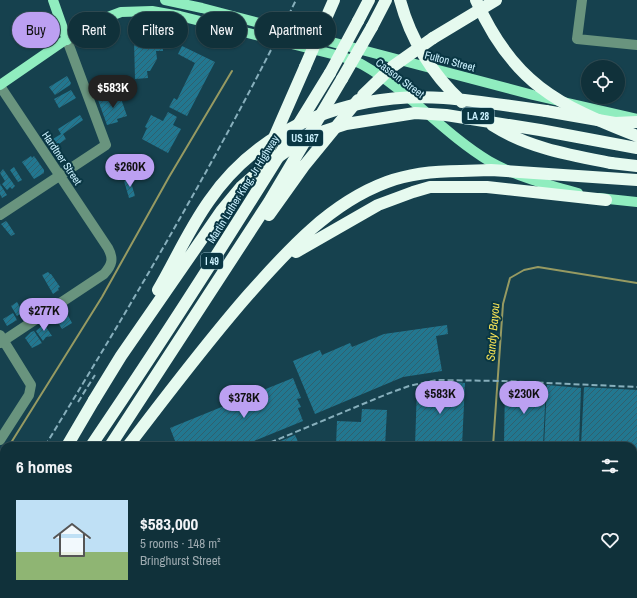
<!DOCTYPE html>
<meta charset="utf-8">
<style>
body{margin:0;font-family:"Archivo Narrow",sans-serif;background:#1e3d45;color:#f1f3f6;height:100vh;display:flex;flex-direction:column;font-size:15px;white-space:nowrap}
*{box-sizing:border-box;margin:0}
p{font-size:13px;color:#9ca9af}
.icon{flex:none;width:22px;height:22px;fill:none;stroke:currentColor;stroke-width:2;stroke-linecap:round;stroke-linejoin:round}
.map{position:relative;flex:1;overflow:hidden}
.drawer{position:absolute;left:0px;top:442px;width:637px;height:156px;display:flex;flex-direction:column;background:#10313a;border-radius:12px 12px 0 0;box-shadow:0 1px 3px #0004,0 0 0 1px #304c54}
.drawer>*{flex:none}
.top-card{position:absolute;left:12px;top:12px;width:400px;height:36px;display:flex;gap:8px}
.tools{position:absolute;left:581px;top:60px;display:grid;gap:8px}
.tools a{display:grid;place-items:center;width:44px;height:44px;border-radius:50%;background:#10313a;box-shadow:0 1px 3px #0004,0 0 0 1px #304c54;font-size:20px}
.price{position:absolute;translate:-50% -34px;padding:0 9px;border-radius:14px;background:#bca0f2;color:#111;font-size:13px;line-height:26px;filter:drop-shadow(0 1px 2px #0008)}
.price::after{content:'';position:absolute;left:50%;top:24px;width:12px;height:9px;margin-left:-6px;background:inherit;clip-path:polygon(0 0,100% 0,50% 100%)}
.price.active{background:#222;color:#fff}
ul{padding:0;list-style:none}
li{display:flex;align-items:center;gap:12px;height:100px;padding:0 16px}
li span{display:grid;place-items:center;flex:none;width:112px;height:80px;border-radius:0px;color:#555}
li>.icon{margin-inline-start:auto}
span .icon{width:48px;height:48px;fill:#fffc;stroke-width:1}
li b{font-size:17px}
h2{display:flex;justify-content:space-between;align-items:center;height:48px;padding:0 16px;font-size:17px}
.tag{padding:0 14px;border-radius:18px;background:#10313a;box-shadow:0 1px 3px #0004,0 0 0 1px #304c54;font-size:14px;line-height:36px}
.tag.active{background:#bca0f2;color:#111}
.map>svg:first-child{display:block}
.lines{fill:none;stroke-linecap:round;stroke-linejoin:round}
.stream{stroke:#969a62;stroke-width:2}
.building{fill:url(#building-hatch)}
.minor{stroke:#69947e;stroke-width:10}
.major{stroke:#90edbf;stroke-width:10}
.highway{stroke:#e6faef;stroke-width:12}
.rail{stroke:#87afbc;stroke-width:2;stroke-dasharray:6 3;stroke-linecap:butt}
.highway-bridge{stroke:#e6faef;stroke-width:12}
.labels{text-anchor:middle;stroke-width:4;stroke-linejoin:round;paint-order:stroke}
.shield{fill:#093643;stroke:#91b9c6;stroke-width:1}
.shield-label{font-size:10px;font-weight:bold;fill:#cbf1fe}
.street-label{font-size:11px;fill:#cbf1fe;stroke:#093643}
.water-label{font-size:12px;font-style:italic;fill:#f7e355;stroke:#093643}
</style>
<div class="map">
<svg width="637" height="598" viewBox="0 0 637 598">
<defs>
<pattern id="building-hatch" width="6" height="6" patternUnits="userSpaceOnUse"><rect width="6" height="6" fill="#227790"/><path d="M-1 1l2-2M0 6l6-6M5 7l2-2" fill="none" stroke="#30606e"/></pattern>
</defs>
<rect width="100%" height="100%" fill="#16414e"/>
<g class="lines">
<path class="stream" d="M9,446L102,297L169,177L232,71
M493,446L503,304L510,278L524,270L538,267L637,283
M4,454L1,460L4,468
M461,598L462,594"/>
</g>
<path class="building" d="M46,12L52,21L20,41L14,32Z
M162,38L163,51H156L157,59L150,71H147L148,78L135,79L134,41Z
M182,46L215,62L187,116L169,107L174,98L177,100L195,63L178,54Z
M67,76L71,83L70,85L55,95L49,87Z
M71,90L76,98L59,108L54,99Z
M119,93L127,116L117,119L118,122L107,125L98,100Z
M168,112L177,117L173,125L181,129L168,153L142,139L147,128L145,127L151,115L163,121Z
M80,115L83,120L63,134L66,139L52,149L48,142L61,134L58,129Z
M31,156L32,158L34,156L44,170V173L34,179L22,162Z
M14,167L22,180L18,182L10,170Z
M3,169L15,186L12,189L10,187L7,190L2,184L5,181L0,173Z
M130,179L135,196L129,198L124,181Z
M0,184L7,195L2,198L0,194Z
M6,221L7,222L15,234L11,236L1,224Z
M48,272L50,274H51L60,287L58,288L59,290L53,294L42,275Z
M17,302L23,312L17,316L11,306Z
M65,310L72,323L62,329L55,318Z
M13,313L17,320L7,326L3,319Z
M44,324L52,336L46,337L43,341L36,331Z
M447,325L448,334L436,336L442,371L403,377L315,414L293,361L320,350L322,355L350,343L352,347L384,334Z
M34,331L42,343L32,348L25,338L31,332Z
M293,378L301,398L297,399L301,407L298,408L303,421L242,446H177L170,428Z
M441,381L465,383L462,446H415L417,387L441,389Z
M505,384L546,386L543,446H504Z
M547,385L581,388L579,446H544Z
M584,387L637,390V454H633V446H581Z
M362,409L387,410L385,446H336L337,421L361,422Z
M295,435L300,446H269Z
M633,587H637V598H631Z
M572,594H601V598H572Z"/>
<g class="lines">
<path class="minor" d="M582,0L577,39L637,45
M0,86L108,248C114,259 112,265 104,274L0,343
M0,215L106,145L67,40
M0,335L31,385L29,395L0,440
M633,528H637
M513,598L514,594
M620,598V594"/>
<path class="major" d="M53,0L67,40
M165,0L202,8L533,95L637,119
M0,85L87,25L121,12L152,11L180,16L340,56C348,59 356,61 363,65C409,91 444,134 489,161C517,177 548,185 578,193
M599,198L637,202"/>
<path class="highway" d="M327,16L334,0
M358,21L369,0
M372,27L386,0
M433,38L496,0
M546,111L615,123L637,122
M611,163L637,166
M259,172L305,67
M269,215L304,166L358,100
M296,252L378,205L413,192L430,187H487L606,200
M67,446L94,400
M91,446C174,324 253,199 330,73
M110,446L269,202L342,79
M128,446C167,395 206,343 249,294C288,250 330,203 387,182C411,173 435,171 461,171
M0,565L4,558
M0,590L4,584
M15,598L17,594"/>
<path class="rail" d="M78,402L95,375
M45,446C134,300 221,153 296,0
M262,446L387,394L409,386L437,380L504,381L637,387
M0,526L4,520
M54,598L55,594"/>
<path class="highway-bridge" d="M400,0C411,41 431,73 462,102
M476,0C512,82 557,105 637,136
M305,67L327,16
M330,73L358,21
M342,79L372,27
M363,95L392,67L433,38
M492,125C528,148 570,155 611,163
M461,171L491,170L637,180
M158,290C175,261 189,229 209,201C262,124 353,92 444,98C478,101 512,106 546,111
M94,400L121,356L222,210L241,187L264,167L306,137L346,124L415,113L446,115L540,130L637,148"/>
</g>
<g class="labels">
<g class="shield">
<rect x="462" y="108" width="32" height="16" rx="3"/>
<rect x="287" y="130" width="36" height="16" rx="3"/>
<rect x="201" y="253" width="22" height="16" rx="3"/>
</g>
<g class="shield-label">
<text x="478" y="120">LA 28</text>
<text x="305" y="142">US 167</text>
<text x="212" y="265">I 49</text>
</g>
<g class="street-label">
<text transform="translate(450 61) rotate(15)" y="4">Fulton Street</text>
<text transform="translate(400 78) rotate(37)" y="4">Casson Street</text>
<text transform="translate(62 158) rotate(56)" y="4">Hardtner Street</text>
<text transform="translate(243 189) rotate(-58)" y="4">Martin Luther King, Jr Highway</text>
</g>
<g class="water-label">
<text transform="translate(493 332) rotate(-85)" y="4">Sandy Bayou</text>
</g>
</g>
</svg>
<div class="tools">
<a><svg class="icon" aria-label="locate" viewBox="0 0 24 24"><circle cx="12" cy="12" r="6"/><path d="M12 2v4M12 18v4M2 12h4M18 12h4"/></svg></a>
</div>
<b class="price active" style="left:113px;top:109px">$583K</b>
<b class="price" style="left:130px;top:188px">$260K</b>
<b class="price" style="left:44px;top:332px">$277K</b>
<b class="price" style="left:440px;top:415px">$583K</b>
<b class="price" style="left:524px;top:415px">$230K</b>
<b class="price" style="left:244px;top:419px">$378K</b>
<div class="top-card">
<a class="tag active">Buy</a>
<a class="tag">Rent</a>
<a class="tag">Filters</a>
<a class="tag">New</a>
<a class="tag">Apartment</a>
</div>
<section class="drawer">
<h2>6 homes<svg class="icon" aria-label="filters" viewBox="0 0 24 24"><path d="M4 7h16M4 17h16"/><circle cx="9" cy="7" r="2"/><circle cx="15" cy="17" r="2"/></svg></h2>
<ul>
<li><span style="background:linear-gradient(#bfe0f5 65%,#8fb573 0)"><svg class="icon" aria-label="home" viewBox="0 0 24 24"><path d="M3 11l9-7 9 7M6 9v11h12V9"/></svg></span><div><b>$583,000</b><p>5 rooms · 148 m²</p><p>Bringhurst Street</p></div><svg class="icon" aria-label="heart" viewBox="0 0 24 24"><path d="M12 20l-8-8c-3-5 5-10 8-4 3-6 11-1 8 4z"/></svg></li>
</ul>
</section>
</div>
